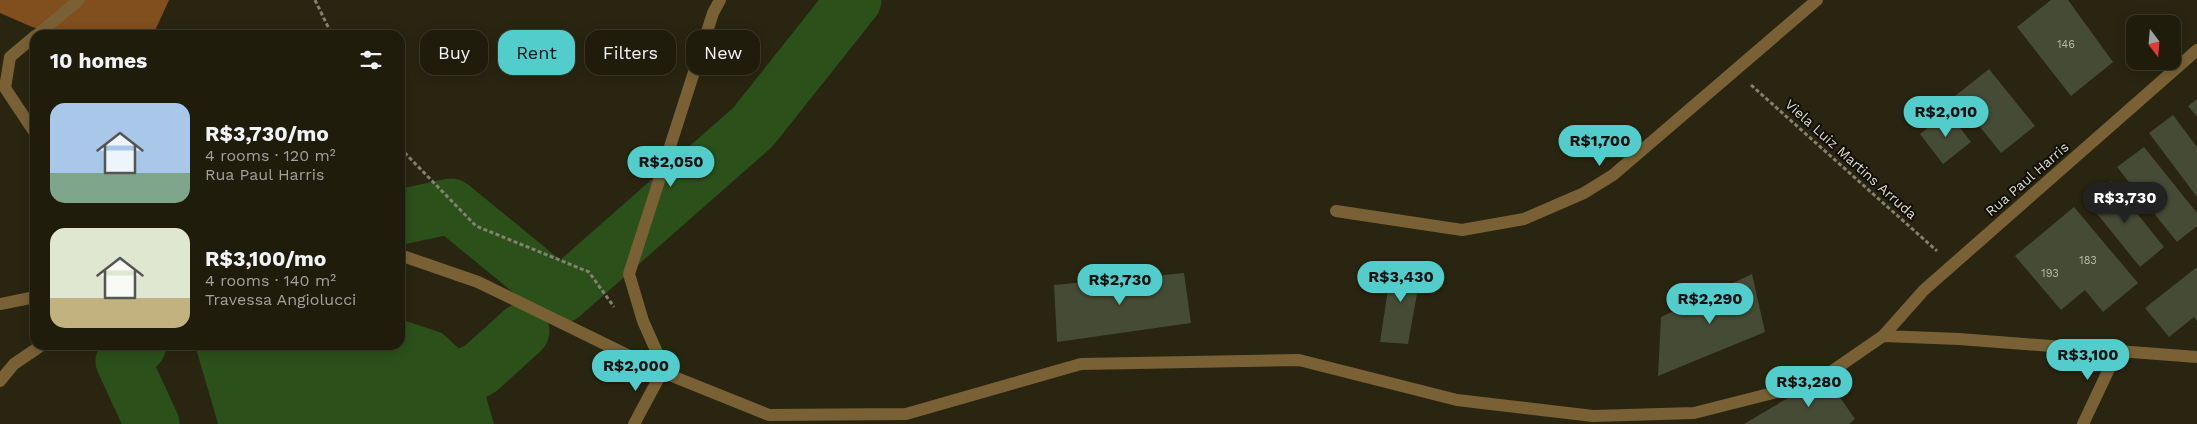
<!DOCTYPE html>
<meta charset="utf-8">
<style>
body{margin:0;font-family:"Work Sans",sans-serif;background:#2c291a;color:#f1f3f6;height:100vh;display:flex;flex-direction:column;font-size:19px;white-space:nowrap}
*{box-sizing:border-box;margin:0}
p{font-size:16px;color:#a1a19d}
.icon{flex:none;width:28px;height:28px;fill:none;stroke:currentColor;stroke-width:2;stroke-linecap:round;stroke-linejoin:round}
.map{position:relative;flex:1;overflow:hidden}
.drawer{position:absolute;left:30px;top:30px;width:375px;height:320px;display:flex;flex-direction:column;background:#1f1c0c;border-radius:15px;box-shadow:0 2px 12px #0003,0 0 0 1px #3c3a2d}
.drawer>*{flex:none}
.hud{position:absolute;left:420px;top:30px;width:475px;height:45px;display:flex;gap:10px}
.needle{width:32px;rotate:164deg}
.fabs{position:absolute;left:2126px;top:15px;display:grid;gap:10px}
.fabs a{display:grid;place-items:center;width:55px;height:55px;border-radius:10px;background:#1f1c0c;box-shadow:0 2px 12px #0003,0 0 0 1px #3c3a2d;font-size:25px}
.price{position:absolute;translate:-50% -42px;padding:0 11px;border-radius:18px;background:#53cdcb;color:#111;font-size:16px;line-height:32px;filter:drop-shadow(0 1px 2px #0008)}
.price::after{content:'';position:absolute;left:50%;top:30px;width:15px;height:11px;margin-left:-8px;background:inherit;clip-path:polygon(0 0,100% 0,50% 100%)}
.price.selected{background:#222;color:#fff}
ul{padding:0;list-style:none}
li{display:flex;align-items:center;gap:15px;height:125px;padding:0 20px}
li span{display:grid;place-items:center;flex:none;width:140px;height:100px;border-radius:15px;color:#555}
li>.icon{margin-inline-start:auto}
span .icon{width:60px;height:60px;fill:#fffc;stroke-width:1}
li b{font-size:21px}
h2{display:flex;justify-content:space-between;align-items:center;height:60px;padding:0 20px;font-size:21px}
.chip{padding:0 18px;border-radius:15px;background:#1f1c0c;box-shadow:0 2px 12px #0003,0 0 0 1px #3c3a2d;font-size:18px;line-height:45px}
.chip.selected{background:#53cdcb;color:#111}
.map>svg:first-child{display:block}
.forest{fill:#814e1e}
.water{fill:#2b501a}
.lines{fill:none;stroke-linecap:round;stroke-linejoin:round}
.river{stroke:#2b501a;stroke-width:55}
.building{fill:#464b35}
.path{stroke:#848170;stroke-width:3;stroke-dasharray:4 2.5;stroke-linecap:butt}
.minor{stroke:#7a6135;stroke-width:12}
.labels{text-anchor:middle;stroke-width:4;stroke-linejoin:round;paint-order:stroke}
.number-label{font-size:11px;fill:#b8b8a8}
.street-label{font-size:14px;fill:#dedccf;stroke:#100e06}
</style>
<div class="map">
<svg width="2197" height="424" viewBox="0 0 2197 424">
<rect width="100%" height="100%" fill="#292510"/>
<path class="forest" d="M0,0H169L153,35H63L32,27L0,13Z"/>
<path class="water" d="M400,319L442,333L477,365L494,424H218L195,345H400Z"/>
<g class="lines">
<path class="river" d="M400,217L451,206L561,296L753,127L854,0
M139,345L123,361L152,424
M442,384L479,370L522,331"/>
</g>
<path class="building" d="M2051,0H2068L2113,62L2071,96L2017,27Z
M1989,69L2035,126L2001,153L1955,96Z
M2197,99V117L2188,106Z
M1948,112L1971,142L1943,164L1920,134Z
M2173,115L2197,147V197L2149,133Z
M2144,147L2197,213V226L2177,242L2117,167Z
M2111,181L2164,247L2140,267L2086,200Z
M2074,207L2138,283L2103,312L2085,290L2061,310L2015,256Z
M1392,263L1422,266L1408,344L1380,342Z
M2197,267V321L2194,317L2169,337L2145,308Z
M1184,273L1191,323L1057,342L1054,285Z
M1752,274L1765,332L1658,376L1661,317Z
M1825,376L1855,419L1849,424H1744Z"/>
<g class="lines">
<path class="path" d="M315,0L332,35
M1751,85L1937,251
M400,148L476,226L589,272L614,307"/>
<path class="minor" d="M37,35L79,0
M35,36L10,57L5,88L35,133
M1336,211L1462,230L1524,219L1584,193L1613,175L1817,0
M400,255L478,282L662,372L769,415L906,414L1081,364L1299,360L1457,400L1593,416L1694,413L1773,393L1825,376L1883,336L1959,339L2197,357
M0,304L35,297
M1883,336L1924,290L2197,50
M0,381L14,364L42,345
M634,424L662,372L659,357L643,321L629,274L713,13L720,0
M2083,424L2118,350"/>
</g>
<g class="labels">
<g class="number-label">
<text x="2066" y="48">146</text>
<text x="2088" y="264">183</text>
<text x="2050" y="277">193</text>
</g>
<g class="street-label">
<text transform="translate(1851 159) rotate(42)" y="5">Viela Luiz Martins Arruda</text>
<text transform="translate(2027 179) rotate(-41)" y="5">Rua Paul Harris</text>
</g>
</g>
</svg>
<div class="fabs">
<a><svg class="needle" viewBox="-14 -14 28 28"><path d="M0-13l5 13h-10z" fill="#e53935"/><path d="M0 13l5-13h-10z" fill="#a1a19d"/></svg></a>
</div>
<b class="price" style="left:1946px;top:138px">R$2,010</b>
<b class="price" style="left:1600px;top:167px">R$1,700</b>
<b class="price" style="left:671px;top:188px">R$2,050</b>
<b class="price selected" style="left:2125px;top:224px">R$3,730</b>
<b class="price" style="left:1401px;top:303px">R$3,430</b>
<b class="price" style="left:1120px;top:306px">R$2,730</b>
<b class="price" style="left:1710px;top:325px">R$2,290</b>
<b class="price" style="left:2088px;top:381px">R$3,100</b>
<b class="price" style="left:636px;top:392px">R$2,000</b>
<b class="price" style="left:1809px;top:408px">R$3,280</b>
<div class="hud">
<a class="chip">Buy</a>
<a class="chip selected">Rent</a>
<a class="chip">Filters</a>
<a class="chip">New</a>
</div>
<section class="drawer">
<h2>10 homes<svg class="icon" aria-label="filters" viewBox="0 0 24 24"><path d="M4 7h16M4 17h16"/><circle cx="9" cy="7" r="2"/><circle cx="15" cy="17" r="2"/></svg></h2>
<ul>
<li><span style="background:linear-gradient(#a9c7e8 70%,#7fa58c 0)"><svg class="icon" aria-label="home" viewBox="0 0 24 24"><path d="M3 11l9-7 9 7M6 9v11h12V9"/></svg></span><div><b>R$3,730/mo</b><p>4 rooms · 120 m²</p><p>Rua Paul Harris</p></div></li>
<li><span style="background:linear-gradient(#dfe7d0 70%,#c2b280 0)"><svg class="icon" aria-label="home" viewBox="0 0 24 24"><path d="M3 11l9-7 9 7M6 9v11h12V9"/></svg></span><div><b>R$3,100/mo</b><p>4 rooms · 140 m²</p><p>Travessa Angiolucci</p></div></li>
</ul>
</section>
</div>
